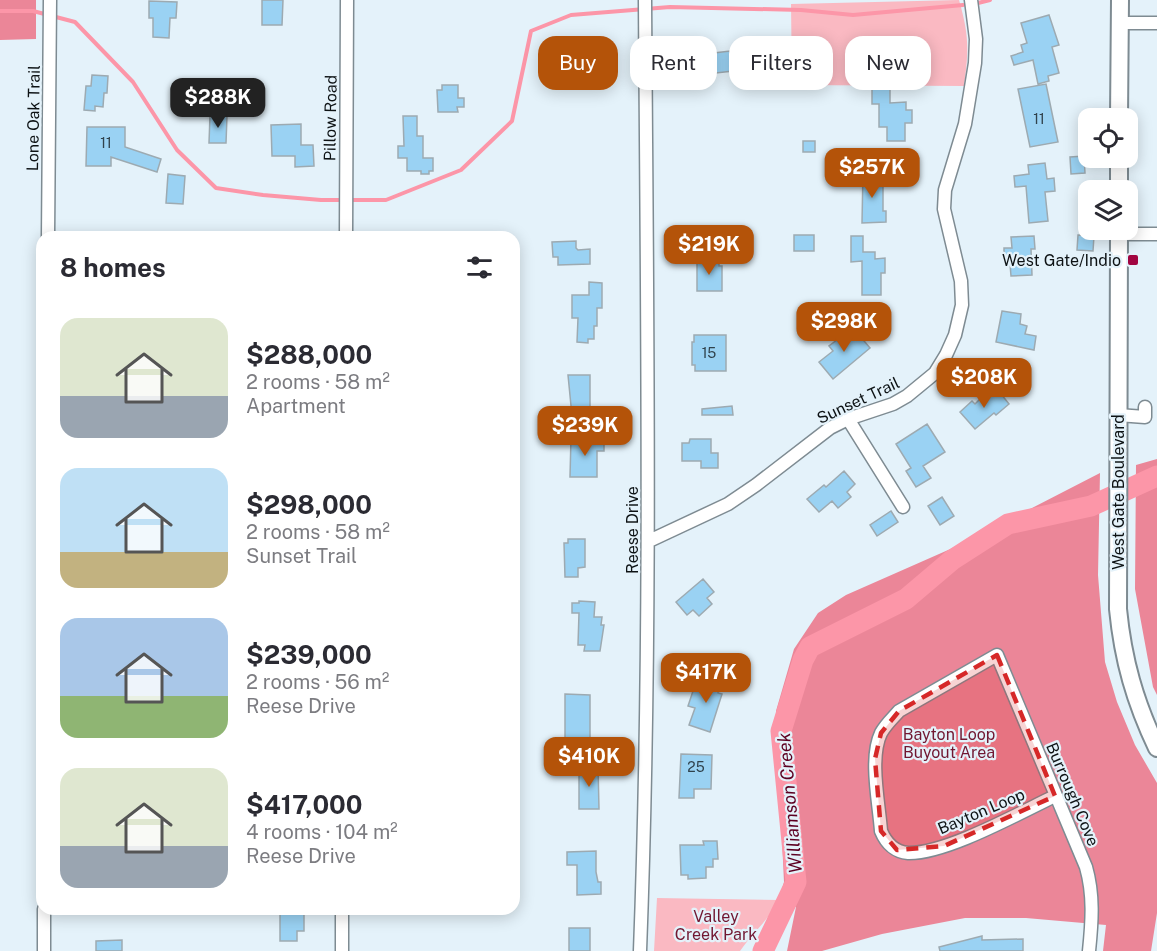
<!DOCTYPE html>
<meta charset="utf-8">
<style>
body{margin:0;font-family:"Public Sans",sans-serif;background:#f2f2f3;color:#2b2b33;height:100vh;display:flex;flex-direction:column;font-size:22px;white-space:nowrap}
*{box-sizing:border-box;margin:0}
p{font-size:20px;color:#7c7c81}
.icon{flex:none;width:33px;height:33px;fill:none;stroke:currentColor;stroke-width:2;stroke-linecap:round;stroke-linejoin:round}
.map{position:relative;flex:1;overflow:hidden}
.side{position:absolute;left:36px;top:231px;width:484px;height:684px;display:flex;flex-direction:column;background:#fff;border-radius:18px;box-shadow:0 3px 15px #0003}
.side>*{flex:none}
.hud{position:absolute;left:538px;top:36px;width:528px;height:54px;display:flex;gap:12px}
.fabs{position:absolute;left:1078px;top:108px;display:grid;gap:12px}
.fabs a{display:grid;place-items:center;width:60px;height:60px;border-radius:12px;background:#fff;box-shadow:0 3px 15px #0003;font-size:30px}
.price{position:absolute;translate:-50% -51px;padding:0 14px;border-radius:12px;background:#b45309;color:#fff;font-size:20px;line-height:39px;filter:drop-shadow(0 2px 3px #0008)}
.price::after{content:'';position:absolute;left:50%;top:36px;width:18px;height:14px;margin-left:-9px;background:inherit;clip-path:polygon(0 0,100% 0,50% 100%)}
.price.current{background:#222;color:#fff}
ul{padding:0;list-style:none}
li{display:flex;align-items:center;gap:18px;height:150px;padding:0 24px}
li span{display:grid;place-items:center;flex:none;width:168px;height:120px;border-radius:18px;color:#555}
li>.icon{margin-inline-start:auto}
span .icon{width:72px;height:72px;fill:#fffc;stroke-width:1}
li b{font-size:26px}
h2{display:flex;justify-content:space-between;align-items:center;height:72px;padding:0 24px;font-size:26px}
.tag{padding:0 21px;border-radius:18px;background:#fff;box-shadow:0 3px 15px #0003;font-size:21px;line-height:54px}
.tag.current{background:#b45309;color:#fff}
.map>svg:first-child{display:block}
.green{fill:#fab9c2}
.forest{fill:#eb8698}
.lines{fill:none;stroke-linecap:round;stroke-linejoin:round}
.stream{stroke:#fc96a8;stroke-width:4}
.river{stroke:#fc96a8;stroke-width:21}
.building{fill:#9ad2f3;stroke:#9daab1;stroke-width:1.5}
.minor-casing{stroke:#7e8b92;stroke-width:15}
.major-casing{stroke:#7e8b92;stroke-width:20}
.minor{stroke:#fff;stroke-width:12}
.major{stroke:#fff;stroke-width:16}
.marked{fill:#d62828;fill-opacity:0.2;stroke:#d62828;stroke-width:4.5;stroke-dasharray:12 8;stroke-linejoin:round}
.poi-dot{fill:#a10541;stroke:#e4f2fa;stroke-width:2}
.labels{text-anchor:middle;stroke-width:4.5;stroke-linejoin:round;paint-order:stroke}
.number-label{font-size:14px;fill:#30424c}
.street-label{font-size:16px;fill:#0d1214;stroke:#e4f2fa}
.poi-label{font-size:16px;fill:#0d1214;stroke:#e4f2fa;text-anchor:end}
.park-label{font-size:16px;fill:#711731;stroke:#e4f2fa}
.water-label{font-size:18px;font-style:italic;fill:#5d0022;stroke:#e4f2fa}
</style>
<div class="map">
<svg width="1157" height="951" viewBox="0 0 1157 951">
<rect width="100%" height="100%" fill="#e4f2fa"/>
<path class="green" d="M959,0C969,35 969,49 964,86L792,85L791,4Z
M657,898L779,900C769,920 752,933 740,951H654Z"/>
<path class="forest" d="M0,0H36V39L0,40Z
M1157,459V695L1153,687L1135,589L1136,465Z
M1100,473L1098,575L1105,662L1117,702L1135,745L1157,783V913L1151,951H1103L1106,925L1026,918H965L882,934L822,951H787L796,907L779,900L784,882L776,711L794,649L818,613L846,595L964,543Z"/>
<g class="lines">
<path class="stream" d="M978,3L990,0
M0,11H33L75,22L133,82L177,150L216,188L263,195L321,200H386L461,170L512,121L531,31L571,15L670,7L801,10L853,15L963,5"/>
<path class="river" d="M763,951L796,882L781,731L803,660L810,647L906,599L952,560L1008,524L1091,506L1157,476"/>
</g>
<path class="building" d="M262,0H283L282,25H262Z
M149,1L177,2L176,18H170L169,38L153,37V18H149Z
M1049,15L1059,45L1052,47L1059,73L1048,76L1049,81L1038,84L1033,60L1014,65L1011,56L1023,52L1021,45L1027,43L1021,23Z
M730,51L733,71L716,73L714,53Z
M92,75L108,76L107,93H104L103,107L95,106V111L84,110L86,86H91Z
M1046,84L1058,142L1030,147L1018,89Z
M442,85H458V98H464V107H457L458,112H438L437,90H442Z
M872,89H890V103L906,102V110H912V123H905V141H887V127H879V104H872Z
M210,116H227L226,143H209Z
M403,116H417V136H423V158H433V171H429V174H421V171H407V158H398V146H404Z
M301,124V145H313L314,166L295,167V156H272L271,125Z
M87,127H125V147L161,159L157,172L111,157V166H86Z
M803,141H815V152H803Z
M1084,156L1085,173L1071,174L1070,157Z
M1045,163L1047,179L1054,178L1055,191L1045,192L1048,221L1029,223L1026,186L1015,187L1014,176L1029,174L1028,165Z
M863,171H877L878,186H883V211H886V222L862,223Z
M168,174L185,176L183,204L166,203Z
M794,235H814V251H794Z
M1078,235L1094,236L1093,251L1077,250Z
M851,236H863V252H875V259L885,258V273H881V295H862V261L851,262Z
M1034,236L1035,249H1031L1032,275L1011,276L1010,264H1004V248H1012L1011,237Z
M576,241V248L578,250L590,249V264L558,265V257H553L552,242Z
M697,260H719V266H722V291H697Z
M589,282L602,283V308H597V326H594V339H588V343L577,342L578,318H572V295H589Z
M1002,311L1021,314L1020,324L1027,326L1025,334L1036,336L1034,350L996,342Z
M853,328L870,348L833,379L819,362L833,351L829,346Z
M694,335H726V371H695V365H692V342H694Z
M568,375H590V416H572Z
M997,389L1009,404L996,415L994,413L975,429L960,412L972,401L975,404L980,399H985Z
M732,406L733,415H702V409Z
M927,424L945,452L923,466L931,478L916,487L906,471L911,468L896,444Z
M571,438H604V451H597V477H570Z
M690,439H711V453H718V468H701V461H682V443H689Z
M844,471L855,484L847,492L851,497L838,508L832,501L819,512L807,499L824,485L826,487Z
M942,497L954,516L940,525L928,506Z
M891,511L898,522L877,536L870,525Z
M568,539H585V567L578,568V577H565L564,543H568Z
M703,579L714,592L707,598L712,604L699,616L693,610L687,615L676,602Z
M579,601L595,602L594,617H602L601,625H604L600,651H584L585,645H578L579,613H572V603H579Z
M707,673H719L718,693L722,694L710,732L689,725L695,708L688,706L694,688L705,692Z
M565,694L590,695V741L565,740Z
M681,754L712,755L711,789H694V798H679Z
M579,766H598L599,809H579Z
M703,841H717L718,859H713V867H706V878L688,879V875H681L680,845H704Z
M596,851V872L598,882H601V894L577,895V865H567V852Z
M280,909H304V931H297V941H280Z
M569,928H590V951H569Z
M982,936V940L1023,939V951H940L939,947Z
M122,940V951H96V941Z"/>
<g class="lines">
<defs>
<path id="minor" d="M1120,23H1157
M1119,234H1157
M48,237L50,0
M346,237L347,0
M1118,415L1145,417V407
M848,419L903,507
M649,541L728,504L756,485L830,428L848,419L893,404L907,396L935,373L946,355L955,335L962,305L961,281L944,209L945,190L965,124L975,63L976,39L971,0
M1055,796C1019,813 946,854 908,853C895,852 886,843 881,831C879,803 869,758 881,733C886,724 893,718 899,711L997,655L1086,867C1094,895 1092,922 1089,951
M44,951V909
M342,951V909
M640,951C652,634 647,317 645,0"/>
<path id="major" d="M1119,118L1120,0
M1119,190V158
M1119,230L1118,609C1123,660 1135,702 1157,748"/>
</defs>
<use href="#minor" class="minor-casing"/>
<use href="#major" class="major-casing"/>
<use href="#minor" class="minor"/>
<use href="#major" class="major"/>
</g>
<path class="marked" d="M997,655L1055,796L944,846L897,850L881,831L875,759L881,733L899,711Z"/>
<rect class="poi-dot" x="1127" y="254" width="12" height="12" rx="3"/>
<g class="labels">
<g class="number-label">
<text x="1039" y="124">11</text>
<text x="106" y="148">11</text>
<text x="709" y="358">15</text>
<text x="696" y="772">25</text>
</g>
<g class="street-label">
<text transform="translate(33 118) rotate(-89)" y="6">Lone Oak Trail</text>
<text transform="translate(330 118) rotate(-89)" y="6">Pillow Road</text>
<text transform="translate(858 400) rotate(-25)" y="6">Sunset Trail</text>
<text transform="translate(1118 492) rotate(-90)" y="6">West Gate Boulevard</text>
<text transform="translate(632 530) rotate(-90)" y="6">Reese Drive</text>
<text transform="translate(1073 794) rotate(67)" y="6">Burrough Cove</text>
<text transform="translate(981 811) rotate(-23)" y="6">Bayton Loop</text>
</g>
<g class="poi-label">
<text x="1121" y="266">West Gate/Indio</text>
</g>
<g class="park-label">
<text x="949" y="740">Bayton Loop<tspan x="949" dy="18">Buyout Area</tspan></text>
<text x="716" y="922">Valley<tspan x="716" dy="18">Creek Park</tspan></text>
</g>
<g class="water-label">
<text transform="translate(790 803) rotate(-95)" y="6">Williamson Creek</text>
</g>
</g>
</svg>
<div class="fabs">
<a><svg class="icon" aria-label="locate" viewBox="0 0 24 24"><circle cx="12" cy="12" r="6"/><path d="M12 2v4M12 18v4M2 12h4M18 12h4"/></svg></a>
<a><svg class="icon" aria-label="layers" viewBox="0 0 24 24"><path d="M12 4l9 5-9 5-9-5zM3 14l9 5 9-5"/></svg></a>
</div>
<b class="price current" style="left:218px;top:129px">$288K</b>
<b class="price" style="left:872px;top:199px">$257K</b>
<b class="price" style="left:709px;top:276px">$219K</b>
<b class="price" style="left:844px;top:353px">$298K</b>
<b class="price" style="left:984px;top:409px">$208K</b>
<b class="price" style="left:585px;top:457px">$239K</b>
<b class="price" style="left:706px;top:704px">$417K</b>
<b class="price" style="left:589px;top:788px">$410K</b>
<div class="hud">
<a class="tag current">Buy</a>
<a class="tag">Rent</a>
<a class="tag">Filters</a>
<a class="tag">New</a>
</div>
<section class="side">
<h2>8 homes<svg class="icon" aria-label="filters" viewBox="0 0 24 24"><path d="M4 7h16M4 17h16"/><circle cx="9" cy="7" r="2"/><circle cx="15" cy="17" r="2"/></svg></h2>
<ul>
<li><span style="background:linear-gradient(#dfe7d0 65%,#9aa5b1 0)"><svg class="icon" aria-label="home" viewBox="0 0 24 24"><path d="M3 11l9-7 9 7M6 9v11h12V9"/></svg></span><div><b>$288,000</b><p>2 rooms · 58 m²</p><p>Apartment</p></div></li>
<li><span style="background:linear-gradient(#bfe0f5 70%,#c2b280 0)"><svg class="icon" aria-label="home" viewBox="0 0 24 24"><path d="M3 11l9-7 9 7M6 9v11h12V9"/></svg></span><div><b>$298,000</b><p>2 rooms · 58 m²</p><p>Sunset Trail</p></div></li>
<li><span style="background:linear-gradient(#a9c7e8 65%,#8fb573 0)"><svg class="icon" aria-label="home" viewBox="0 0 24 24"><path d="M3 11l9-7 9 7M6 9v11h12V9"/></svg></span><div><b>$239,000</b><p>2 rooms · 56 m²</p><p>Reese Drive</p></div></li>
<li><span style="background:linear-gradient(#dfe7d0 65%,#9aa5b1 0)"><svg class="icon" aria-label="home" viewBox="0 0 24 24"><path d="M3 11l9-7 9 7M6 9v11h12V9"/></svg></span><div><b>$417,000</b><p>4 rooms · 104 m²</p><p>Reese Drive</p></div></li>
</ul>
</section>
</div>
